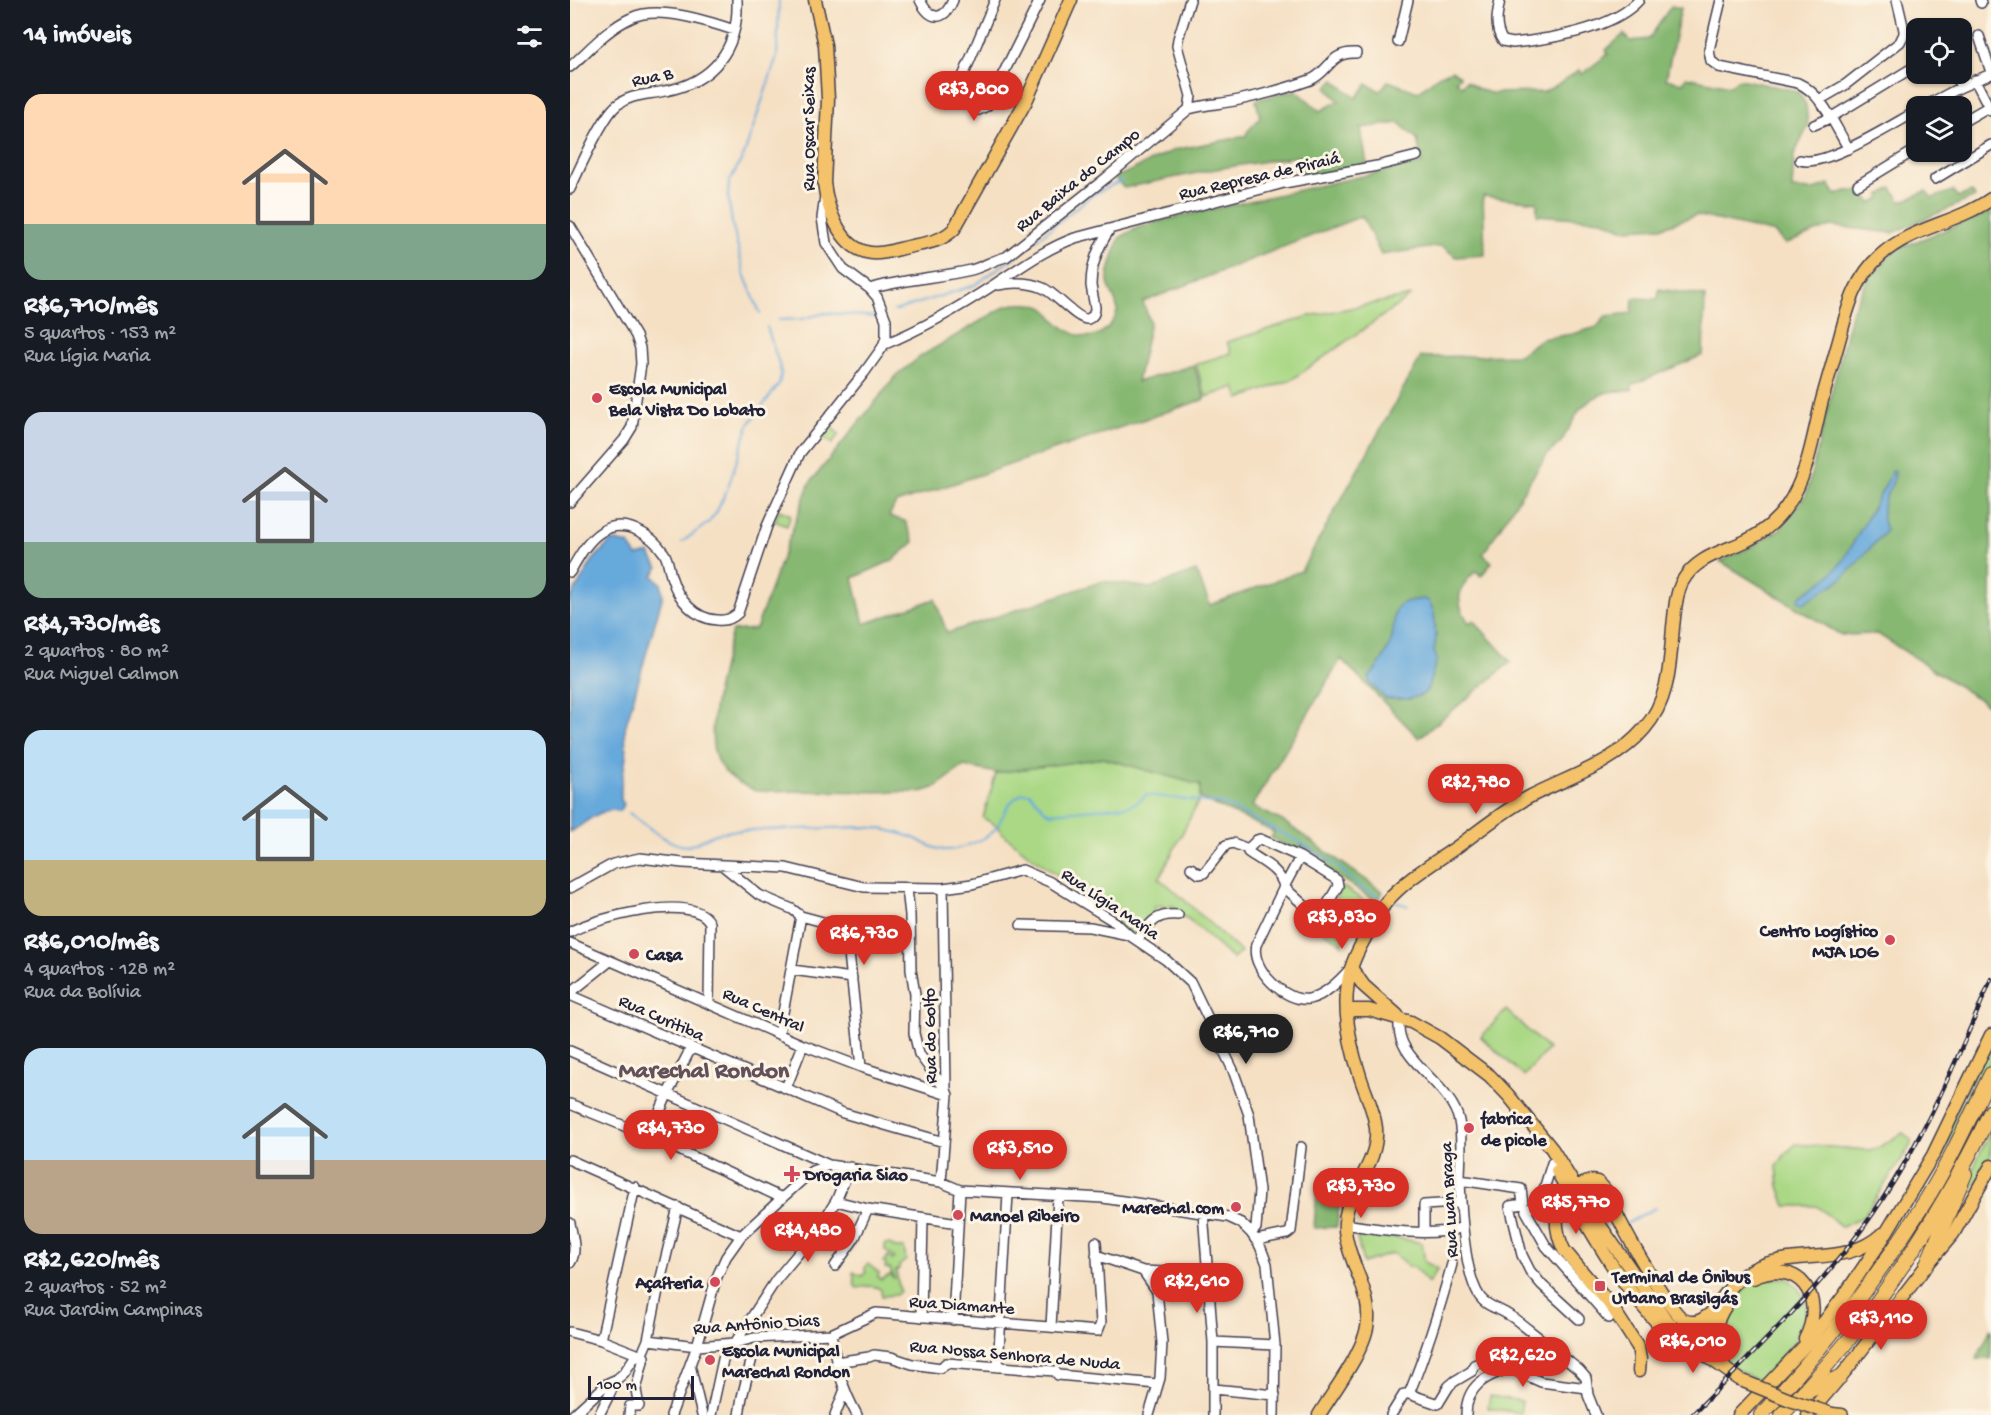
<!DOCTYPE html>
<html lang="pt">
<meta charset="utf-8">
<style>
body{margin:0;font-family:"Gochi Hand",sans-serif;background:#20242c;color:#f1f3f6;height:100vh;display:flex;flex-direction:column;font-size:22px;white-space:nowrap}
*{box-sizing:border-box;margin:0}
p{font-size:20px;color:#9ea1a6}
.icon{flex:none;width:33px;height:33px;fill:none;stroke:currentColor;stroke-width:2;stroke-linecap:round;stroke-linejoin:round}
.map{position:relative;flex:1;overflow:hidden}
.details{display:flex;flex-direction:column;background:#171b24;width:570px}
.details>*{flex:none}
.buttons{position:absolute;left:1336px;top:18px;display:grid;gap:12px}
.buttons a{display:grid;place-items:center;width:66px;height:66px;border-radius:12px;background:#171b24;box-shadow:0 2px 4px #0004;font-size:30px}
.scale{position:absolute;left:18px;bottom:15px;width:106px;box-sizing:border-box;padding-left:6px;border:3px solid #22223b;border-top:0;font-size:16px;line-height:21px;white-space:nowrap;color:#22223b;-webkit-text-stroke:4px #fcf5e5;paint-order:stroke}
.price{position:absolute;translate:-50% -51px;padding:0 14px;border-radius:21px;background:#d93025;color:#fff;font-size:20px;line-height:39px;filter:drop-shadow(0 2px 3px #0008)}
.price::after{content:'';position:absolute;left:50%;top:36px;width:18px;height:14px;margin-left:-9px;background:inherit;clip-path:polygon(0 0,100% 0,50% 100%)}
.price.on{background:#222;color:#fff}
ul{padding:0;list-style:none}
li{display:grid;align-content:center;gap:12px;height:318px;padding:0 24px}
li span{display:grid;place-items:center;height:186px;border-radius:18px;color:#555}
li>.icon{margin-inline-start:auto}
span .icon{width:108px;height:108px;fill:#fffc;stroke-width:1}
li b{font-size:26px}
h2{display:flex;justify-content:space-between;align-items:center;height:72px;padding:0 24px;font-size:26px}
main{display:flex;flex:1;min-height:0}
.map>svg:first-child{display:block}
.green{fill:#aad885;stroke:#667d60;stroke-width:1.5}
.forest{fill:#87b872;stroke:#546d56;stroke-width:1.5}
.water{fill:#66a9db;stroke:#44668b;stroke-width:1.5}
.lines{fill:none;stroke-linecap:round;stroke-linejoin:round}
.stream{stroke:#66a9db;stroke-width:2}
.minor-casing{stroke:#423e50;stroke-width:12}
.major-casing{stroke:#423e50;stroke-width:15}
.highway-casing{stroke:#423e50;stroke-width:16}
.minor{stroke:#fff;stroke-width:9}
.major{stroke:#f3c26a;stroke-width:12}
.highway{stroke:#f3c26a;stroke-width:14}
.rail-casing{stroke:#22223b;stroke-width:4.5}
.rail{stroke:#fcf5e5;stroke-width:2;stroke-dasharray:7;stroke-linecap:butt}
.major-bridge-casing{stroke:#423e50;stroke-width:15;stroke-linecap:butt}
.major-bridge{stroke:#f3c26a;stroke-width:12}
.poi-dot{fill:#d1495b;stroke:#fcf5e5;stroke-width:2}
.labels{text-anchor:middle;stroke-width:6;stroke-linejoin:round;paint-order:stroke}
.street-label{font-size:18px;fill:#22223b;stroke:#fcf5e5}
.poi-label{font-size:18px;font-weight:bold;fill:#22223b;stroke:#fcf5e5;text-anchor:start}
.district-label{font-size:24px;font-weight:bold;fill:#62505a;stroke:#fcf5e5}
</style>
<main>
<section class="details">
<h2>14 imóveis<svg class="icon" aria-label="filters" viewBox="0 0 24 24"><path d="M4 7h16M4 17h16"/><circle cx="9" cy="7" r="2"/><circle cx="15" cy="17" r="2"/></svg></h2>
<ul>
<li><span style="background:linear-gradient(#ffd9b3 70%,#7fa58c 0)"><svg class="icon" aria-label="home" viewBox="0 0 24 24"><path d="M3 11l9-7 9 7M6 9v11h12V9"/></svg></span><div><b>R$6,710/mês</b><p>5 quartos · 153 m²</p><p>Rua Lígia Maria</p></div></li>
<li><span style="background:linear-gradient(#c9d6e8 70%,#7fa58c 0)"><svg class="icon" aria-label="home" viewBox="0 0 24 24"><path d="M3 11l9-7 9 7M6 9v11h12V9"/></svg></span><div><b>R$4,730/mês</b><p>2 quartos · 80 m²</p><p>Rua Miguel Calmon</p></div></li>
<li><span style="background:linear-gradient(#bfe0f5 70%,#c2b280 0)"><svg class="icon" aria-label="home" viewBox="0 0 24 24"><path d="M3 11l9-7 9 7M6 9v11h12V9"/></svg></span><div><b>R$6,010/mês</b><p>4 quartos · 128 m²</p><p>Rua da Bolívia</p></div></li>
<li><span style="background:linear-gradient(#bfe0f5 60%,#b9a48a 0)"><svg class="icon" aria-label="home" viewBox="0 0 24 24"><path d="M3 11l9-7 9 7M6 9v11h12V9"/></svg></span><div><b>R$2,620/mês</b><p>2 quartos · 52 m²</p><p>Rua Jardim Campinas</p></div></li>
</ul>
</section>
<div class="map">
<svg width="1421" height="1415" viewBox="0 0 1421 1415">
<rect width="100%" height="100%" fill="#fcf5e5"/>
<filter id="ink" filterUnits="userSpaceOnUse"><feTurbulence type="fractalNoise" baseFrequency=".0167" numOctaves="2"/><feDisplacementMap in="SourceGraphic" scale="12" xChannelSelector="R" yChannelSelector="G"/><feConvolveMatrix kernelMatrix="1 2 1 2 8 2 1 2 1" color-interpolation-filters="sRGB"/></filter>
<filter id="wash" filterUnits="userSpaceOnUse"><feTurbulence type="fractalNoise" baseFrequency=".008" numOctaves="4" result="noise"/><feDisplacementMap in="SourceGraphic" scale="24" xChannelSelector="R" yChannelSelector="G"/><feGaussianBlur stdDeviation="1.35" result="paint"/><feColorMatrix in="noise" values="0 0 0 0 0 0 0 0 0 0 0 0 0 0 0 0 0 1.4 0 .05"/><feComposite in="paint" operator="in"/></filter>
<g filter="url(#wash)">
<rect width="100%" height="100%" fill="#f5e0c4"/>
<path class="green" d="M841,296L721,380L669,399L665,387L636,397L626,364L661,353L657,342L740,316Z
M258,425L269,434L262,444L250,435Z
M209,510L221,515L217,526L205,521Z
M533,758L630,785V798L589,879L598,885L671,952L663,959L618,919L610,915H604L603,906H585V916L569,936L562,935L548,923L547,909H540L536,906L534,908L458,854L431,832L429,827L413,818L426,773Z
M773,887L798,903L772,944L747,927Z
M936,1010L978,1049L954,1076L911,1037Z
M1421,1045V1058L1417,1068C1397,1106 1381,1149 1352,1182Z
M1421,1130V1155L1380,1230L1408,1157Z
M1333,1133L1341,1139V1145L1293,1217L1272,1227L1247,1206H1216L1209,1186L1207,1166L1216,1153L1226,1144L1297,1150L1306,1149Z
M785,1229L852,1243L855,1262L868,1269L858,1283L844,1267H839L823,1253L793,1263Z
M315,1244H320L325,1248H334L336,1260L329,1266V1269L326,1271L330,1291L326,1295L312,1296L311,1290C305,1284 295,1287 287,1288L285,1286L283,1272L292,1276L296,1272L294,1268L298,1264L309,1273L308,1277L311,1280L321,1274V1277L324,1278L320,1269L315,1268L316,1264L313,1262L318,1256L322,1260L324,1258L315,1250Z
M1217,1278C1263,1312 1215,1351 1191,1381C1172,1374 1164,1369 1150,1354L1151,1322L1168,1296L1178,1286L1190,1279Z
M920,1396L952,1401L950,1413L918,1408Z"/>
<path class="forest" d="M1101,6L1111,8L1096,79L1113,83L1116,77L1160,86L1167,80H1174L1218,89L1229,93L1236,105L1238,126L1224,155L1222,189L1244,190L1259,184L1266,195L1276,191H1291L1301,203L1311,198L1310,195L1322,188L1331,202L1356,191L1362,198L1383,191L1388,197L1402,192L1405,197L1323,233L1261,226L1215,244L1205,233L1126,215L1093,227L1052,229L1033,220L967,215V202L913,196L915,255L886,257L872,246L811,255L792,216L573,302L580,322L567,382L624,365L635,399L326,503L319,516L335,521L344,542L323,560L283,578L294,624L365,599L377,633L533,581L580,588L626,571L640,605L731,571L851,357L949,355L971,339L1003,334L1027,327L1036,316L1062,313L1063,298L1088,299L1089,289L1135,296L1133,355L1062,385V390L1037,392L1022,399L1010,409L991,442L976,456L913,554L922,562L911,576L906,571C887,588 884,602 899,623L903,620L941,662L849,738L771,659L682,806L714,822L813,892L807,902L753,867L757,860L732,845L727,852L701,838L704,832L630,798V785L533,758L426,773L394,766L364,788L351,792L186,791C171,784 158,778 149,764C131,736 154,662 162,631L186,629L239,484L326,376L351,356L436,306C447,303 466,302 476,309C480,312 482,317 485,320C504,339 526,345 543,321C555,304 537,295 538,278C539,265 546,250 549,238L567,228L589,221L852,163L847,139L829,123L791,128L797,165L733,176L728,156L646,169L554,188L545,178L604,150L676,136L677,132L690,118L686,100L726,90L750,111L769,101L756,88L764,80L786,98L797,84L810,91L818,81L848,92L868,76L882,70L890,76L886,81L892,86L896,81L907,88L920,93L974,92L990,83L1009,70L1012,74L1038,54L1036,50L1054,34L1060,41L1079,39Z
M1421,210V707L1308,634L1271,635L1150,561L1177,549L1209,530L1236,495L1281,314L1298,279L1327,249L1418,213Z
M747,1188H764L762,1200L769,1206L767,1227L744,1228Z
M1421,1328V1359H1407Z"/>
<path class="water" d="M1323,471H1325C1326,480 1320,486 1317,494C1312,505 1311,519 1316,530L1314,533L1272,579L1234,603L1228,601L1230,596L1257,578L1273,561Z
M46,541L59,544L67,556L79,553L88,568L83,576L91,583L93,595L55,728L56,757L51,786V800L54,804L49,811C31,806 15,824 0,832V599L23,560L40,542Z
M854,599L859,601L864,612L866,638L864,652L867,659L857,690L852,695L839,699H816L799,683V678C808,667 816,655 821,641C824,632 823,613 827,608C833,600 845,600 854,599Z"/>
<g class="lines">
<path class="stream" d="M324,311L405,285L451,252L522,195L551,181
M190,313L174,274L162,223L158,195L159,182L174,155L207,56L209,0
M208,320L232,319L255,313L308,317
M112,542L138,523L146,513L157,490L179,424L209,384L211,374L210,367L197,327
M59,813C74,823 104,851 121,845C137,839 142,833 161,831L296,827C311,828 327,832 341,837C352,841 363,850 375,850C386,851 410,841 419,835C434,824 432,804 453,793H460L476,811L481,813L559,806L568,802L576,795L653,804L730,842L767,866L792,888L809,896
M826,902L838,906
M1056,1224L1085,1208"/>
</g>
</g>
<g filter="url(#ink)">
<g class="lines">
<defs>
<path id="minor" d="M350,0C360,21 374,22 383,0
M425,0L389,86L399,105L409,110L417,106L470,0
M930,0C927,14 924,28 933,41L943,43C980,39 1043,29 1069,0
M1151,0L1139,50L1141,61L1149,67L1228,83C1253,94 1265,127 1279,149
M1410,0L1411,3
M1409,36L1421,72
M828,42L838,0
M0,67C19,50 37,29 61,18C88,5 137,21 164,30
M1385,74L1391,87
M1405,80L1421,111
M1249,100L1275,85L1330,42L1334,34V30L1327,0
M1355,106L1391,87L1421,74
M619,109C635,104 652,104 669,100C692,95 718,88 740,80C759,73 760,51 786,53
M1392,122L1418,107
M1244,125L1260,118L1347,65
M1230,160C1255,168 1323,124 1347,111
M1365,179L1421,145
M1288,185L1347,149
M0,189C9,170 32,117 47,105C61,94 78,95 95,91C143,82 169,49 167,0
M0,226L66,336L70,348L71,364L62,427L54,440L0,502
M428,285C443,282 459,282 473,288C485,293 508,321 518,319C523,317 525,313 525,308C524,300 522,293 521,285C521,265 529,245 540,229
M300,289C333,279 367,278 401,270C413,267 423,260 436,257L536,178L619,109L621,96L607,46L608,39L620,0
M315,344C354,328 390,307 425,284C451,267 475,249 505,238L714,183L807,166L847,156
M0,572C8,558 17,541 31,532C53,517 81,534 94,553C99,561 99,571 102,579C108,599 125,619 147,620C155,621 162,619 168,613L197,526L230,453L294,373L312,348L316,338V320L307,297L300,289L273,269L256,243L252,218L255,196
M690,839L730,857L767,880L768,886L750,917H747L714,887C711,870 691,861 678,852V849L687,840Z
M730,857L714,887L686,945C680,969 716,1003 739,999C756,995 770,980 781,968
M152,865L189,895L222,909L231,916L268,926L277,934L291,1067
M621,868L629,874L634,873L656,845L663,843L678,849
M0,888L43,864L70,858L113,863L216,868L294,887L373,888L402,884L452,870L480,882L545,922L559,935L596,960L621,983L663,1070L679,1115L689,1191L686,1228L681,1233
M337,889L340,915L341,970L345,994L344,1033L349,1054L376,1090
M451,925L520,927L559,935
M0,932C23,919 125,891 140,923L139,1003
M567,940C580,924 585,913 608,915
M0,943L233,1045L291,1067L378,1095
M222,970L282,978
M0,993L40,961
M0,995L273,1113L374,1142
M830,1017C820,1059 881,1082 889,1121C893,1140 890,1161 890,1180C891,1208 894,1275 910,1297C916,1306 928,1308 937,1314C945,1318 952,1325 959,1330C976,1343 993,1357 1009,1370L1016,1378L1018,1395L1026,1415
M209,1034L231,916
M0,1051L259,1165
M216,1088L233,1045
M0,1104L79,1136L212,1198
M79,1136L98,1093L121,1048
M0,1160L171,1236
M982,1163L970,1202L956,1211L976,1246L1039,1318
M890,1180L951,1189L953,1204L940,1206L952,1255L960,1271L972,1285L1009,1319
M371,1182L378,1095L376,1090L373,888
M266,1201L298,1209L388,1223
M633,1212L643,1342V1415
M0,1223C2,1235 8,1252 0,1263
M774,1224C809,1229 857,1238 890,1228
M854,1232V1205L887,1203
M686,1240L717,1234L721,1231L731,1147
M526,1255L573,1271L637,1274
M265,1266L284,1239L298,1209
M573,1271L587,1291L592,1343L590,1378L579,1415
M351,1317L353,1218
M383,1320L390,1190
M481,1327L488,1197
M0,1332L31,1340L72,1356
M261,1334C267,1367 271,1386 287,1415
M31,1340L65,1187
M78,1340L127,1346L165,1343L184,1338L261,1334L306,1313L528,1331L531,1323L526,1242
M643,1342L705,1345
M266,1362L299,1357L304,1355L321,1357L342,1364L371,1368L376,1363L485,1371L488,1375L587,1384
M120,1365L132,1415
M428,1367L438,1194
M644,1389L705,1395
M839,1394L868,1404L879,1386L885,1381L902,1371L904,1365L918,1359H933L940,1368
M3,1415L38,1383L47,1379L54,1373L66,1355L74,1357
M29,1415L47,1379
M59,1415L60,1406H69L66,1390L74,1357L72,1354L78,1340L88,1290L108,1207
M101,1415L127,1346L146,1279L156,1257L171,1236L212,1198L242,1171L259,1165L371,1182L390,1190L533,1198L658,1217L671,1223L681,1233L690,1246L697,1264L705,1345L704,1415
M141,1415L154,1355L157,1349L165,1343L206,1280L247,1231L266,1201L280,1167
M169,1415L172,1397L183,1354
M265,1415L274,1392
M821,1415L834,1394H839C856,1352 870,1308 882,1264
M896,1415C896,1385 916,1376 940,1368L971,1382L1017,1388"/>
<path id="major" d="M245,0L255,45L258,99L254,183C257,207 269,245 296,252C310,256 327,249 342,246C358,243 372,241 384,229L456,101L501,0
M781,968L794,986L827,1015
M777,1010H799L841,1022L870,1038L920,1076L938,1095L982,1149L1022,1214L1094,1317L1113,1339L1169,1379
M987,1171C1020,1231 1054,1294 1105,1340
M996,1179C986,1203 982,1226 994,1250L1042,1307L1068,1347L1070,1359L1069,1371
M987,1210L995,1203L1004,1202L1010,1185L1021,1181L1027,1182C1041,1192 1042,1207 1050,1221C1058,1237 1102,1316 1116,1321C1124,1324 1131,1321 1137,1316
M1183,1278C1229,1257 1257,1297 1235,1339
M1113,1339C1144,1322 1151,1286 1184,1269C1225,1248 1275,1268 1312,1234
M1156,1369C1139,1343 1141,1327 1158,1302
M1262,1414L1272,1415
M749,1415C764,1390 797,1348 798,1320C799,1306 795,1294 791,1282C785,1266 773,1239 775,1222C777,1189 809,1165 806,1128C804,1109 795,1093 790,1076C779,1043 771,1003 781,969C784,957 791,945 797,934C803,923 809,911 817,901C837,878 866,862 891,844C914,827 936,809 961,796C1000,776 1044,764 1074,729C1099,701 1100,664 1103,627C1105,612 1105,596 1112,582C1126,557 1152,552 1176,541C1192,533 1207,521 1217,506C1237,477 1243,438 1251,404C1257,381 1264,359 1270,337C1278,306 1286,277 1311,255C1342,227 1387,223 1421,199
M1169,1415L1241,1339L1274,1296L1310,1243L1363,1155L1421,1035
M1238,1415L1277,1369L1356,1266L1383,1234L1421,1166"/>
<path id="highway" d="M1356,1266L1395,1174
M1236,1392L1270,1377
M1191,1415C1251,1351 1304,1282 1351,1208C1378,1166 1399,1119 1421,1074
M1212,1415C1238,1387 1264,1359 1287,1329C1339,1261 1385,1187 1421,1111"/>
</defs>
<use href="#minor" class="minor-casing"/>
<use href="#major" class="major-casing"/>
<use href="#highway" class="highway-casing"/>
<use href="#minor" class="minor"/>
<use href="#major" class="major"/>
<use href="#highway" class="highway"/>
<defs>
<path id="rail" d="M1122,1415C1177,1359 1235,1303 1283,1241C1344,1162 1383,1070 1421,979"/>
</defs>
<use href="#rail" class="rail-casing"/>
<use href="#rail" class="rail"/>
<defs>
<path id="major-bridge" d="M1173,1381L1220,1400L1262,1414"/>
</defs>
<use href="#major-bridge" class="major-bridge-casing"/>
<use href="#major-bridge" class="major-bridge"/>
</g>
</g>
<g class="poi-dot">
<circle cx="27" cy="398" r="6"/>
<circle cx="1320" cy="940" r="6"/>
<circle cx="64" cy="954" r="6"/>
<circle cx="899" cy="1128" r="6"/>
<path d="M219 1165h6v6h6v6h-6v6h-6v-6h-6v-6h6z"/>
<circle cx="666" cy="1207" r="6"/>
<circle cx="388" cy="1215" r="6"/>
<circle cx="145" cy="1282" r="6"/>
<rect x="1024" y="1280" width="12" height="12" rx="3"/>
<circle cx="140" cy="1360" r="6"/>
</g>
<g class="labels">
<g class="street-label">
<text transform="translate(82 76) rotate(-12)" y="6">Rua B</text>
<text transform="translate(238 129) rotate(-90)" y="6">Rua Oscar Seixas</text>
<text transform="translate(689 175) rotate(-13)" y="6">Rua Represa de Piraiá</text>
<text transform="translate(507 179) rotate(-39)" y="6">Rua Baixa do Campo</text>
<text transform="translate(541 903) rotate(34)" y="6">Rua Lígia Maria</text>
<text transform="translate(194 1009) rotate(24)" y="6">Rua Central</text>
<text transform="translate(92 1017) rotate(24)" y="6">Rua Curitiba</text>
<text transform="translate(359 1036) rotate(-91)" y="6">Rua do Golfo</text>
<text transform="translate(878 1200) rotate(-93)" y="6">Rua Luan Braga</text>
<text transform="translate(392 1304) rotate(4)" y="6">Rua Diamante</text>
<text transform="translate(186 1323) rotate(-4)" y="6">Rua Antônio Dias</text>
<text transform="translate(445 1354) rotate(5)" y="6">Rua Nossa Senhora de Nuda</text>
</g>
<g class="poi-label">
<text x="39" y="394">Escola Municipal<tspan x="39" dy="21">Bela Vista Do Lobato</tspan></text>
<text x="1308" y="936" text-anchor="end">Centro Logístico<tspan x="1308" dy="21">MJA LOG</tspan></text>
<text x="76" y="960">Casa</text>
<text x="911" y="1124">fabrica<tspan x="911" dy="21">de picole</tspan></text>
<text x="234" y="1180">Drogaria Siao</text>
<text x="654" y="1213" text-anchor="end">Marechal.com</text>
<text x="400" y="1221">Manoel Ribeiro</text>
<text x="1042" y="1282">Terminal de Ônibus<tspan x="1042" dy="21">Urbano Brasilgás</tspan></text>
<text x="133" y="1288" text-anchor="end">Açaíteria</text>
<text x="152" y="1356">Escola Municipal<tspan x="152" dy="21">Marechal Rondon</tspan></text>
</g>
<g class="district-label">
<text x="134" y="1077">Marechal Rondon</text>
</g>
</g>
</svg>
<div class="buttons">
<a><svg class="icon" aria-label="locate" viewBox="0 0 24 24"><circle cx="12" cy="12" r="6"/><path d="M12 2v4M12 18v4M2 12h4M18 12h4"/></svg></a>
<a><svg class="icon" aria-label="layers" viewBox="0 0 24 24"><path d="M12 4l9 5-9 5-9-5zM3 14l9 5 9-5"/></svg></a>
</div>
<div class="scale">100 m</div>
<b class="price" style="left:404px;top:122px">R$3,800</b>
<b class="price" style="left:906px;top:815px">R$2,780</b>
<b class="price" style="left:772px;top:950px">R$3,830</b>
<b class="price" style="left:294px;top:966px">R$6,730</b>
<b class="price on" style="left:676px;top:1065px">R$6,710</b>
<b class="price" style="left:101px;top:1161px">R$4,730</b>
<b class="price" style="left:450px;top:1181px">R$3,510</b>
<b class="price" style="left:791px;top:1219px">R$3,730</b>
<b class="price" style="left:1006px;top:1235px">R$5,770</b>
<b class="price" style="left:238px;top:1263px">R$4,480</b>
<b class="price" style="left:627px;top:1314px">R$2,610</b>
<b class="price" style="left:1311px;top:1351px">R$3,110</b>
<b class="price" style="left:1123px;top:1374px">R$6,010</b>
<b class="price" style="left:953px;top:1388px">R$2,620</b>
</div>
</main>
